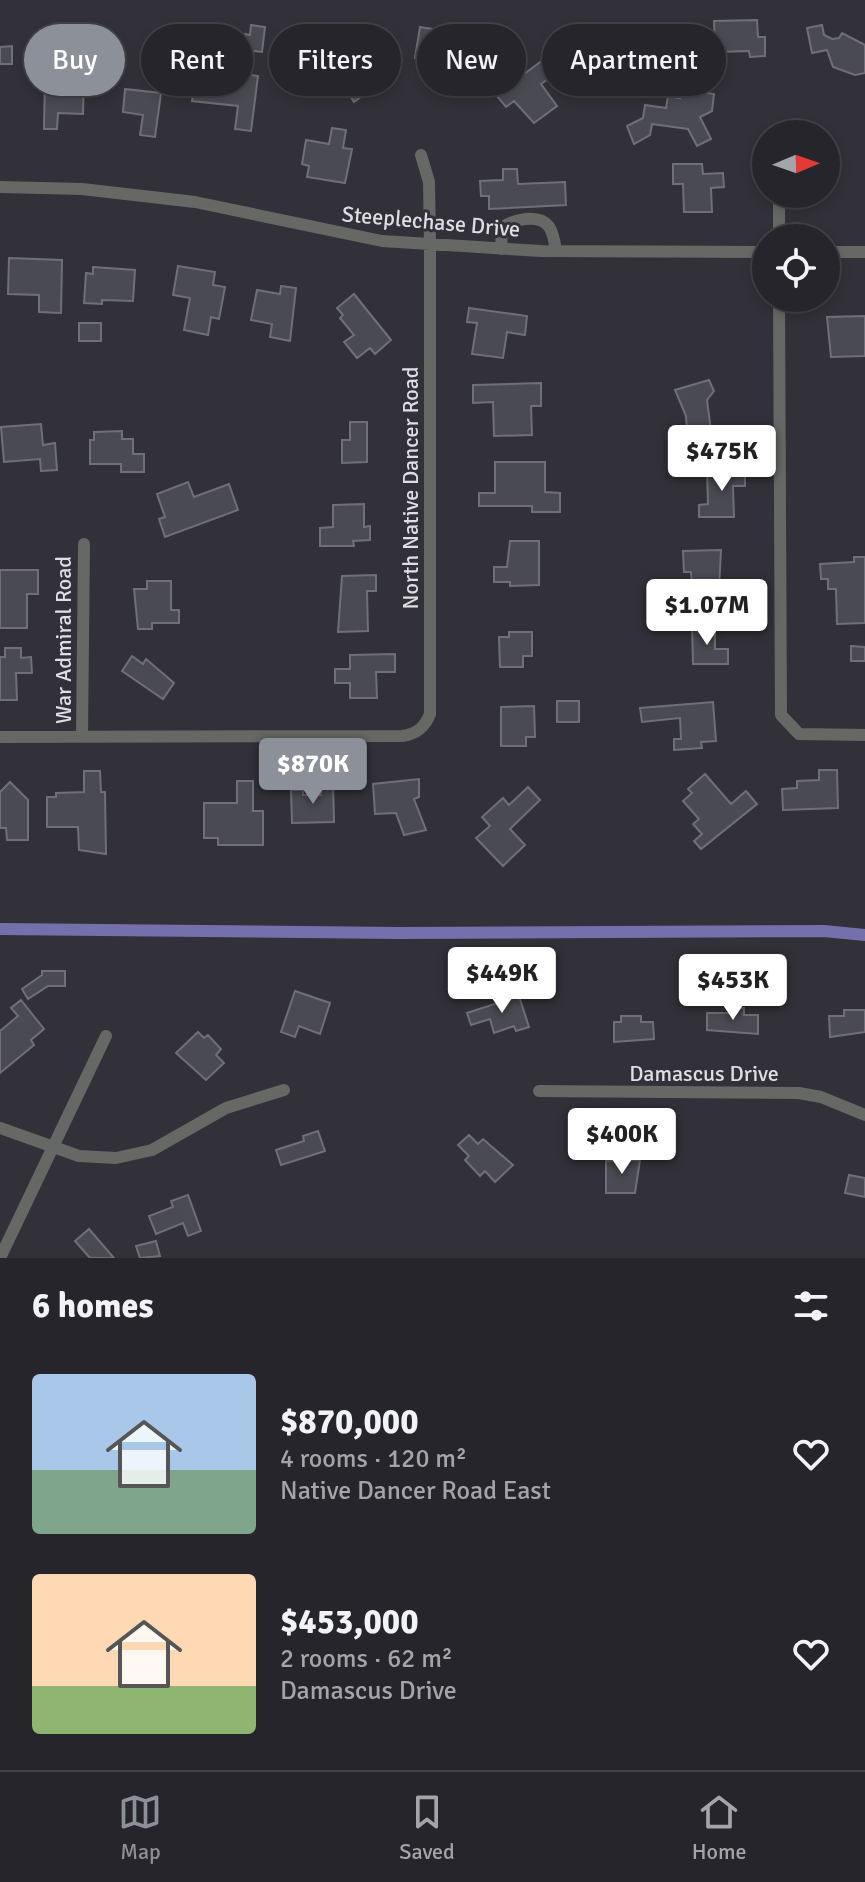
<!DOCTYPE html>
<meta charset="utf-8">
<style>
body{margin:0;font-family:Signika,sans-serif;background:#2e2d33;color:#f1f3f6;height:100vh;display:flex;flex-direction:column;font-size:30px;white-space:nowrap}
*{box-sizing:border-box;margin:0}
p{font-size:26px;color:#a4a5a9}
.icon{flex:none;width:44px;height:44px;fill:none;stroke:currentColor;stroke-width:2;stroke-linecap:round;stroke-linejoin:round}
.map{position:relative;height:1258px;overflow:hidden}
.sheet{display:flex;flex-direction:column;background:#26252b;flex:1}
.sheet>*{flex:none}
.guide{position:absolute;left:24px;top:24px;width:818px;height:72px;display:flex;gap:16px}
.needle{width:52px;rotate:88deg}
.fabs{position:absolute;left:752px;top:120px;display:grid;gap:16px}
.fabs a{display:grid;place-items:center;width:88px;height:88px;border-radius:50%;background:#26252b;box-shadow:0 4px 12px #0003,0 0 0 2px #424247;font-size:40px}
.price{position:absolute;translate:-50% -68px;padding:0 18px;border-radius:8px;background:#fff;color:#222;font-size:26px;line-height:52px;filter:drop-shadow(0 2px 4px #0008)}
.price::after{content:'';position:absolute;left:50%;top:48px;width:24px;height:18px;margin-left:-12px;background:inherit;clip-path:polygon(0 0,100% 0,50% 100%)}
.price.active{background:#8c9099;color:#fff}
ul{padding:0;list-style:none}
li{display:flex;align-items:center;gap:24px;height:200px;padding:0 32px}
li span{display:grid;place-items:center;flex:none;width:224px;height:160px;border-radius:8px;color:#555}
li>.icon{margin-inline-start:auto}
span .icon{width:96px;height:96px;fill:#fffc;stroke-width:1}
li b{font-size:34px}
h2{display:flex;justify-content:space-between;align-items:center;height:96px;padding:0 32px;font-size:34px}
.chip{padding:0 28px;border-radius:36px;background:#26252b;box-shadow:0 4px 12px #0003,0 0 0 2px #424247;font-size:28px;line-height:72px}
.chip.active{background:#8c9099;color:#fff}
.menu{display:flex;justify-content:space-around;align-items:center;height:112px;border-top:2px solid #424247;background:#26252b;font-size:22px;color:#a4a5a9}
.menu a{display:grid;justify-items:center;gap:4px}
.menu .active{color:#8c9099}
.map>svg:first-child{display:block}
.lines{fill:none;stroke-linecap:round;stroke-linejoin:round}
.canal{stroke:#7470ac;stroke-width:12}
.building{fill:#4a4a53;stroke:#6f6f78;stroke-width:2}
.minor{stroke:#656864;stroke-width:12}
.labels{text-anchor:middle;stroke-width:6;stroke-linejoin:round;paint-order:stroke}
.street-label{font-size:22px;fill:#dedee4;stroke:#323139}
</style>
<div class="map">
<svg width="865" height="1258" viewBox="0 0 865 1258">
<rect width="100%" height="100%" fill="#323139"/>
<g class="lines">
<path class="canal" d="M0,929L399,933L824,931L865,935"/>
</g>
<path class="building" d="M757,20L758,37H765V56L750,57L749,51L715,52L714,21Z
M251,25L265,27L262,52L253,51L250,75L258,76L251,131L235,129L238,106L192,101L196,71L227,74L228,62L242,64L245,34L250,35Z
M822,25L824,35L832,39L839,38L842,33L865,45V73L855,75L833,67L827,50L812,53L807,28Z
M420,27L478,36L473,67L415,58Z
M12,46V64H0V47Z
M370,52L386,78L354,102L341,80L333,85L320,64L329,58L334,66L347,57L351,63Z
M543,60L554,75L541,84L557,106L534,123L514,101L506,107L496,95Z
M45,76L84,77L83,114L58,113L57,129H44Z
M125,89L161,93L155,137L140,135L143,115L123,112Z
M681,89L714,94L712,111L700,117L711,139L697,146L688,129L652,124L650,135L634,144L627,126L643,118L645,105L666,108L668,96L680,98Z
M332,128L346,130L343,148L352,149L345,183L307,177L309,166L302,164L306,140L329,144Z
M673,164H702L703,174L723,173L724,187L711,188L712,212H684L683,184H673Z
M503,169H517L518,184L565,182L566,205L489,209V196H481L480,181L503,180Z
M9,258L62,260L61,313L39,312V295L8,294Z
M178,266L215,272L213,285L225,287L219,319L211,317L208,335L184,330L190,298L173,295Z
M93,267L135,270L133,301L102,300V304L84,303L86,273L93,274Z
M281,286L296,288L290,341L270,337L272,324L251,320L257,290L280,294Z
M354,294L391,340L375,354L370,348L357,358L344,342L354,335L340,318L343,315L337,308Z
M469,308L527,316L525,335L507,332L503,358L472,354L477,323L467,322Z
M865,316V356L831,357L827,317Z
M79,323H101V341H79Z
M709,380L714,391L707,400L711,431H687L686,416L675,390Z
M541,383V406H531L532,435L494,436L493,402L473,403V385Z
M350,422H367V462L342,463V440H350Z
M41,424L43,445L55,443L57,470L41,471L40,459L4,462L1,427Z
M122,431V439H133V454H144V472H121V464H90V440H94V432Z
M495,462H545V492L560,493V512H532V506H479V493H495Z
M745,469V486H733L734,517H699V505L708,504L707,470Z
M188,482L194,497L229,484L238,510L165,537L159,519L165,517L157,494Z
M364,504V527L370,526V540L353,541L354,546H320V528L333,527V505Z
M510,541H539V585L510,586V582H494V567H507Z
M721,550L719,588H692L691,572H684L683,551Z
M854,557H865V623L837,624L836,589H828V579H821L820,564L854,562Z
M0,570H38V594H27V628H0Z
M376,575V591H367L368,631L338,632L342,576Z
M147,581H171V610H179V623H152V629H138L134,589H147Z
M692,626H715V649H728V664H693Z
M509,632H532V656H523V667H500L499,637H509Z
M851,646L865,647V661H851Z
M5,648H21V658L31,657L32,673H16L17,700H0V657H5Z
M395,654V672H376L377,698H350V683H335V669H350V655Z
M132,656L143,664L146,659L174,683L163,699L122,671Z
M557,701H579V722H557Z
M713,702L716,741L701,742L702,748L674,750V739H681L680,718L642,722L640,708Z
M534,706L535,737H526V746H501V707Z
M819,770H837L838,808L783,810L782,789L797,788V781L819,780Z
M84,771H100L101,792H105L106,854L79,850L78,827H47V797H56V793L84,792Z
M705,774L731,804L746,791L757,804L701,849L694,841L702,834L693,824L699,819L683,801L692,793L688,789Z
M419,779V797L414,799L426,830L404,835L396,813L375,814L373,784Z
M237,781H253V811H263V845H218V838H204V803H237Z
M10,782L28,800V840H7L6,828H0V792Z
M321,783H333L334,822L292,823L291,790H303V795H321Z
M528,787L540,800L510,829L525,845L503,866L476,838L490,826L482,817L503,798L509,805Z
M42,971H65V986H48L28,999L22,989L42,975Z
M295,991L330,1003L320,1034L299,1026L295,1037L281,1032Z
M519,996L529,1027L516,1031L514,1026L494,1033L490,1019L471,1025L467,1013Z
M21,1000L44,1029L31,1040L34,1045L0,1073V1031L18,1016L11,1008Z
M731,1008H744V1015H758V1034L707,1030V1013H731Z
M844,1010H865V1032L830,1037L829,1016H844Z
M621,1016H641V1022H653L654,1039L614,1042V1022H621Z
M198,1032L204,1038L208,1035L221,1049L216,1055L224,1063L206,1080L176,1053Z
M318,1131L325,1151L281,1165L276,1150L304,1141L303,1136Z
M469,1135L478,1144L483,1139L513,1165L495,1182L485,1171L480,1176L465,1160L469,1156L458,1145Z
M640,1160L635,1193H606V1161Z
M849,1175L865,1178V1197L845,1193Z
M188,1195L201,1231L188,1236L183,1223L156,1234L149,1216L173,1207L171,1201Z
M89,1229L114,1258H90L75,1241Z
M156,1241L160,1256L140,1258L136,1246Z"/>
<g class="lines">
<path class="minor" d="M0,187L82,189L195,202L382,241L541,251L766,252
M779,238V194
M501,249L502,228C509,222 517,220 526,219C550,217 553,230 556,251
M826,252H865
M779,298L781,715L799,734L865,735
M0,737L402,736C417,734 425,727 430,714V244L429,182L421,155
M82,737L84,544
M539,1091L799,1093L821,1097L865,1115
M0,1128L79,1156L116,1158L152,1150L226,1108L284,1090
M0,1258L106,1036"/>
</g>
<g class="labels">
<g class="street-label">
<text transform="translate(431 221) rotate(5)" y="8">Steeplechase Drive</text>
<text transform="translate(410 488) rotate(-90)" y="8">North Native Dancer Road</text>
<text transform="translate(63 640) rotate(-90)" y="8">War Admiral Road</text>
<text x="704" y="1081">Damascus Drive</text>
</g>
</g>
</svg>
<div class="fabs">
<a><svg class="needle" viewBox="-14 -14 28 28"><path d="M0-13l5 13h-10z" fill="#e53935"/><path d="M0 13l5-13h-10z" fill="#a4a5a9"/></svg></a>
<a><svg class="icon" aria-label="locate" viewBox="0 0 24 24"><circle cx="12" cy="12" r="6"/><path d="M12 2v4M12 18v4M2 12h4M18 12h4"/></svg></a>
</div>
<b class="price" style="left:722px;top:493px">$475K</b>
<b class="price" style="left:707px;top:647px">$1.07M</b>
<b class="price active" style="left:313px;top:806px">$870K</b>
<b class="price" style="left:502px;top:1015px">$449K</b>
<b class="price" style="left:733px;top:1022px">$453K</b>
<b class="price" style="left:622px;top:1176px">$400K</b>
<div class="guide">
<a class="chip active">Buy</a>
<a class="chip">Rent</a>
<a class="chip">Filters</a>
<a class="chip">New</a>
<a class="chip">Apartment</a>
</div>
</div>
<section class="sheet">
<h2>6 homes<svg class="icon" aria-label="filters" viewBox="0 0 24 24"><path d="M4 7h16M4 17h16"/><circle cx="9" cy="7" r="2"/><circle cx="15" cy="17" r="2"/></svg></h2>
<ul>
<li><span style="background:linear-gradient(#a9c7e8 60%,#7fa58c 0)"><svg class="icon" aria-label="home" viewBox="0 0 24 24"><path d="M3 11l9-7 9 7M6 9v11h12V9"/></svg></span><div><b>$870,000</b><p>4 rooms · 120 m²</p><p>Native Dancer Road East</p></div><svg class="icon" aria-label="heart" viewBox="0 0 24 24"><path d="M12 20l-8-8c-3-5 5-10 8-4 3-6 11-1 8 4z"/></svg></li>
<li><span style="background:linear-gradient(#ffd9b3 70%,#8fb573 0)"><svg class="icon" aria-label="home" viewBox="0 0 24 24"><path d="M3 11l9-7 9 7M6 9v11h12V9"/></svg></span><div><b>$453,000</b><p>2 rooms · 62 m²</p><p>Damascus Drive</p></div><svg class="icon" aria-label="heart" viewBox="0 0 24 24"><path d="M12 20l-8-8c-3-5 5-10 8-4 3-6 11-1 8 4z"/></svg></li>
</ul>
</section>
<nav class="menu">
<a class="active"><svg class="icon" aria-label="map" viewBox="0 0 24 24"><path d="M3 6l6-2 6 2 6-2v14l-6 2-6-2-6 2zM9 4v14M15 6v14"/></svg>Map</a>
<a><svg class="icon" aria-label="saved" viewBox="0 0 24 24"><path d="M7 4h10v16l-5-4-5 4z"/></svg>Saved</a>
<a><svg class="icon" aria-label="home" viewBox="0 0 24 24"><path d="M3 11l9-7 9 7M6 9v11h12V9"/></svg>Home</a>
</nav>
